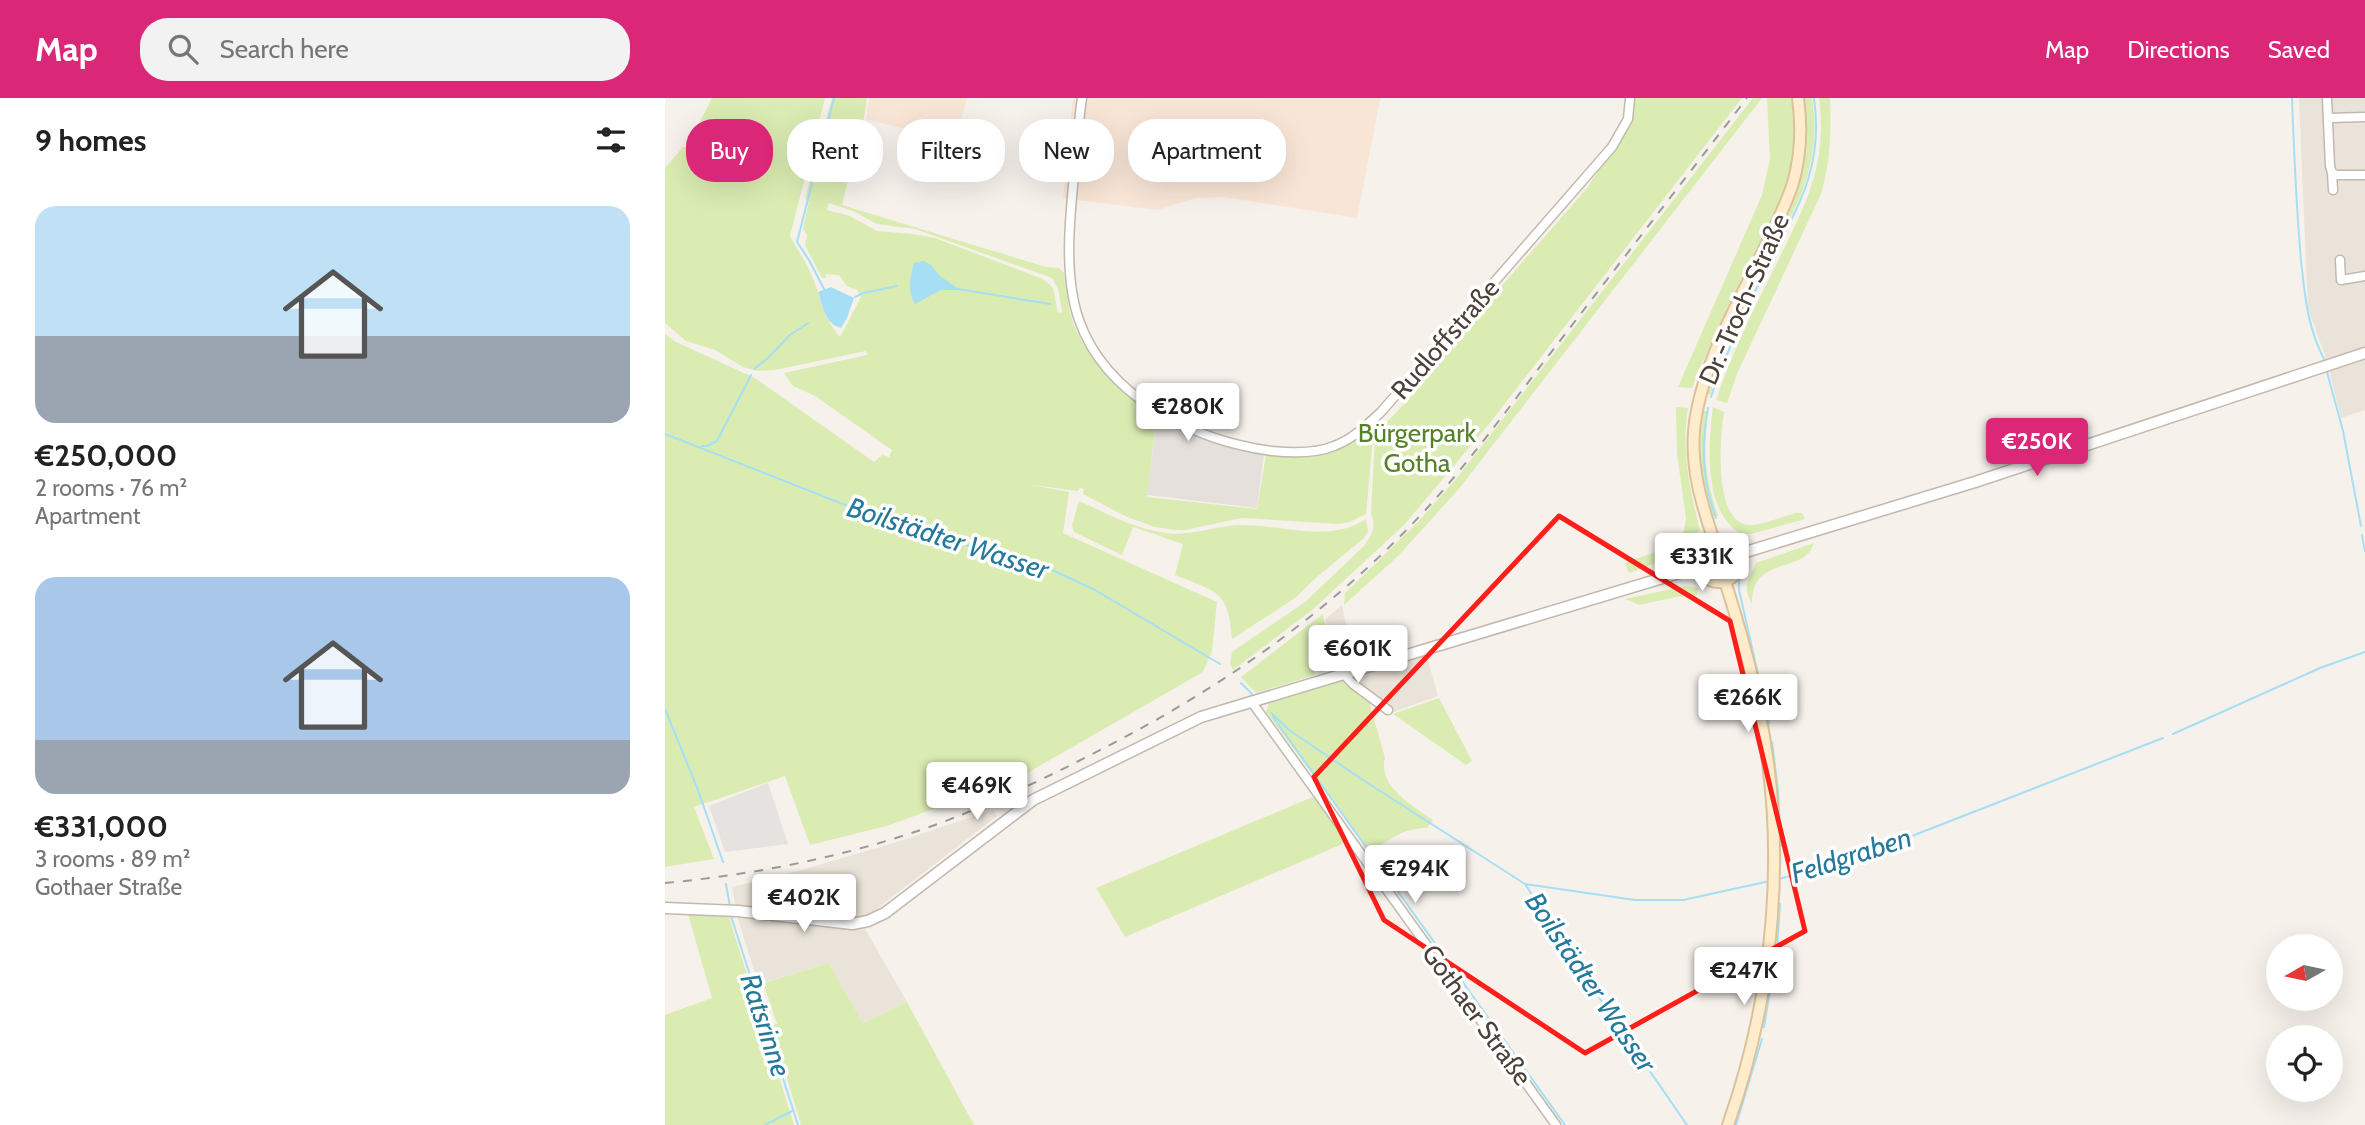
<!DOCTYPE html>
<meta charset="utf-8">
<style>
body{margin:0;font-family:Cabin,sans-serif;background:#f2f2f2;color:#222;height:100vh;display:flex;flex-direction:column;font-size:26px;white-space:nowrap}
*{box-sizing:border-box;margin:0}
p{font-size:23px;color:#767676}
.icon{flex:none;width:38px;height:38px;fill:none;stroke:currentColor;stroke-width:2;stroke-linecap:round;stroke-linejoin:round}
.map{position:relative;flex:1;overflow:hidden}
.details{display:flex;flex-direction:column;background:#fff;width:665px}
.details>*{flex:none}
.hud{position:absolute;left:21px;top:21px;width:665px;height:63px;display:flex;gap:14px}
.needle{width:46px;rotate:261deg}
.buttons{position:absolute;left:1601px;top:836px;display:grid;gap:14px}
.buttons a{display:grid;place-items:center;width:77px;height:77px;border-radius:50%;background:#fff;box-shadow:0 7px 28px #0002;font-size:35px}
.price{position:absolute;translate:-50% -60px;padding:0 16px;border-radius:7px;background:#fff;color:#222;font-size:23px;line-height:46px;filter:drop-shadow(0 2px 4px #0008)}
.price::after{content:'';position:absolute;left:50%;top:42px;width:21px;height:16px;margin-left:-10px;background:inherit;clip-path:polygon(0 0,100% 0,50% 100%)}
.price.selected{background:#db2777;color:#fff}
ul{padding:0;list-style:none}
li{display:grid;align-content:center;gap:14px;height:371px;padding:0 35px}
li span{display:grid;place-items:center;height:217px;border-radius:21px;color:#555}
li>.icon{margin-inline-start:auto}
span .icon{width:126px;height:126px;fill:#fffc;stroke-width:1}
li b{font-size:30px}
h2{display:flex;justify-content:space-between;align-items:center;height:84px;padding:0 35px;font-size:30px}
.tag{padding:0 24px;border-radius:28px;background:#fff;box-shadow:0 7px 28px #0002;font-size:24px;line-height:63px}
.tag.selected{background:#db2777;color:#fff}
header{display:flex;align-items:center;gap:42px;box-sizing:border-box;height:98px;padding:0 35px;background:#db2777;color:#fff}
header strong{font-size:33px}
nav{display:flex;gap:38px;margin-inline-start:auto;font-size:24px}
.search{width:490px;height:63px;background:#f2f2f2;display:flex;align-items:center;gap:18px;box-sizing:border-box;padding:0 24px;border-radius:28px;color:#767676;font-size:26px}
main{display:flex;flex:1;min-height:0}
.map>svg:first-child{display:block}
.residential{fill:#eae3d9}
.commercial{fill:#f8e5d6}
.industrial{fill:#e6e0dc}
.green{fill:#daecb2;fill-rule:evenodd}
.parking{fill:#e5e2df}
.water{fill:#a6dff5}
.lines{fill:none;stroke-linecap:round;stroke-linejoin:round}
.stream{stroke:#a6dff5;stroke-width:2}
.minor-casing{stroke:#c3b8ad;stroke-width:11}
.tertiary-casing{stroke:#c3b8ad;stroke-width:13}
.secondary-casing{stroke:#dbc29b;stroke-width:14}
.minor{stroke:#fff;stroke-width:8}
.tertiary{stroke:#fff;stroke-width:10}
.secondary{stroke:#ffeccc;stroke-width:10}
.rail{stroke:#9a9a9a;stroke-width:2;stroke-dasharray:9 9;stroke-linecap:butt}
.marked{fill:none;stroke:#ff1e19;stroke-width:5;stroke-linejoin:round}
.labels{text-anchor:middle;stroke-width:7;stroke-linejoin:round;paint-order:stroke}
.street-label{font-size:26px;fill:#4b4138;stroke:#fff}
.park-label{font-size:26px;fill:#558227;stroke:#fff}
.water-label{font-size:28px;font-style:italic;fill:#25799c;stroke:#fff}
</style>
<header>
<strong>Map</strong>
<div class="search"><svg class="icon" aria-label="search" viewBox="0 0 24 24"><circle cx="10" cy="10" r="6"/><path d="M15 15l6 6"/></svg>Search here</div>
<nav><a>Map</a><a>Directions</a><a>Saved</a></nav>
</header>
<main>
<section class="details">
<h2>9 homes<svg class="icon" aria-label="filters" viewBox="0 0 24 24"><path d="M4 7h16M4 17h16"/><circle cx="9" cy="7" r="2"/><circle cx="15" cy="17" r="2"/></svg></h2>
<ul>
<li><span style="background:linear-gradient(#bfe0f5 60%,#9aa5b1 0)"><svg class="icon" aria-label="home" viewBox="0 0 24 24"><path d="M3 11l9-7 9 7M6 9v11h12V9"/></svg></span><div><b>€250,000</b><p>2 rooms · 76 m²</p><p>Apartment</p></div></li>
<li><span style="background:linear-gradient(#a9c7e8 75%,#9aa5b1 0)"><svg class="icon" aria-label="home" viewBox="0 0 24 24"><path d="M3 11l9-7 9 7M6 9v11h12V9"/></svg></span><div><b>€331,000</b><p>3 rooms · 89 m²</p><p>Gothaer Straße</p></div></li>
</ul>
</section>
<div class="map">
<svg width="1700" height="1027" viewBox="0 0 1700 1027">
<rect width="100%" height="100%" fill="#f6f1eb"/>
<path class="residential" d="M1634,0H1700V312L1676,320L1661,260L1643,211Z
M677,507L688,561L697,573L761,556L773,598L728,614L688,582L678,567L653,575L647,541L661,531V521Z
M328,712L332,718L205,816L200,831L242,904L198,925L164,865L93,886L73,821L67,789L133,773L232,744Z"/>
<path class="commercial" d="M204,0H302L290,44L201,21Z
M408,0H718L715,2L692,120L559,99L530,100L493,112L398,100Z"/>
<path class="industrial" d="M492,319L532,337L571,350L599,356L592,410L482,397Z"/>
<path class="green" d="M47,0H160L125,138C133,153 143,167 149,183C158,207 157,217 175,239L196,199L192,192L182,188L174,177L161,176V180H157L140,147L142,137L138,131L144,103L140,101L167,0H202L199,19L177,107L381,169L394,170L399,175C402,194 403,216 412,234C429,270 460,293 492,316L482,399L592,411L601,357C647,361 664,360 703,333L708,339L701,416L685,424L674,426L577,420L520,432H509L490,429L462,419L418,396L419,391L415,390L413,393L361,386L404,394L398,435L552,504L547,553L538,574L357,678L225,727L145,747L120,678L29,709L49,761L0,769V236L11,244L90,280L209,364L217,357L224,359L227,352L150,298L128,288L119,275L202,257L201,253L110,272L92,273L78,269L50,252L21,243L0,225V70L18,49H28L33,38V28ZM164,105L188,113L212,126L250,131L387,180L393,191L397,214L393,215L388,190L378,181L270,140L247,136L212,133L185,118L162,112Z
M970,0H1077L824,326L739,427L646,513L568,572L565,566L567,554L640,504L699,448C706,438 712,429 706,416L710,337L752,292L806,223L923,89C940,59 970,36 970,0Z
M1088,0H1097L793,392L733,458L679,507L680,495L752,425L791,381Z
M1102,0H1126L1127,3C1133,57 1122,96 1097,143C1090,156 1082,168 1076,181C1058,217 1042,253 1027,290L1013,289L1097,97L1105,61Z
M1139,0H1147C1158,68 1130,110 1101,168C1080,210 1061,253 1045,297L1043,296L1051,268L1127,104C1139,69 1143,37 1139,0Z
M1154,0H1165C1166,36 1166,61 1156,96L1072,276L1062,305L1051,302C1067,255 1088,212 1110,169C1139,109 1163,69 1154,0Z
M1011,309L1023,310C1016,353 1025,391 1035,433L1028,437L1019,455L964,475L960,465L1007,448L1015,443L1019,433L1021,420L1012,356Z
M1048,309L1059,314C1055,337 1048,424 1083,427C1095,428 1119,418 1131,415H1137L1140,421L1086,436H1076C1038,413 1043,348 1048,309Z
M1038,313H1043C1038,353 1040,380 1053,418L1048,419C1035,384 1033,350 1038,313Z
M414,403C441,415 466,429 495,434C522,440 548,428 575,427C616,426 664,446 701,421L703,433L699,440L653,478L630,500L567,541C564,492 551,494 510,477L518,446L468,429L457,457L409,434L407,427Z
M1149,445C1140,477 1086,456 1087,506C1077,487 1083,484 1091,465Z
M1039 463a15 15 0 1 1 30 0a15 15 0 1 1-30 0Z
M1020,488L1033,490L1032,497L1011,499L974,507L960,501Z
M658,516L661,531L645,542L650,577L591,595L576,579Z
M679,582L704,603L720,660C712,688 749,709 768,722L762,730C740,730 726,740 709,752L708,757L601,614L604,605Z
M774,600L807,663L801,667L728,616Z
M650,698L682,744L460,839L431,790Z
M23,816L64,819L129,1027H0V917L47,900Z
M164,865L198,925L242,904L309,1027H136L106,927L112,926L98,885Z"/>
<path class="parking" d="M103,685L123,746L60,754L44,708Z"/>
<path class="water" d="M259,163L266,167L275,178L295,192H276L250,206C242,194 245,179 249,165Z
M166,189L189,200L182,220L176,230C160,226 158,209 153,194Z"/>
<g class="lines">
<path class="stream" d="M1627,0C1629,54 1631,108 1636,162C1640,198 1642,228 1659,261
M159,191L144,162L132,144L169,0
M293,191L385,206
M190,199L198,195L232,188
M89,271L103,260L125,237L143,225
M1662,274L1678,333L1696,428
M1046,299C1060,258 1077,220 1096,181C1127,117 1160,76 1149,0
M1043,310C1036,350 1037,381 1051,420
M0,336L254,436L280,441L383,470L430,492L555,566
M37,348H42L52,343L86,277
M1061,436L1076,445
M1697,437L1700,453
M1082,467L1074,483V492L1104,625
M576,585L587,596
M0,611L33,692L58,764
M606,615L624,632L698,682L860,786L931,895L1022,1027
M608,619L900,1027
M1508,636L1655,570L1700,554
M1107,644L1113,692L1116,748
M1113,781L1175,766L1498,640
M61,786L65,809
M860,786L970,802H1018L1105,783
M66,818L133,1027
M1099,929L1112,851L1115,806
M100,1027L127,1013
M1071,1027L1097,941"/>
<defs>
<path id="minor" d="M417,0C414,19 413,39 411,58C406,108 397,174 414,222C441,299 530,343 607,353C627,355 650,356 669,348C688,341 702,327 716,314L947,49L963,21L965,0
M1662,0L1665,68L1667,75L1672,77H1700
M1663,20L1700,19
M1667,75L1668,92
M1675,162L1676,182L1700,178
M672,569L688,586L723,612
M586,603L891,1027"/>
<path id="tertiary" d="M1074,456L1310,384L1700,255
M0,810L73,813L187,826L203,823L220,815L368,702L536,619L1034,469"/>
<path id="secondary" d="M1033 463a21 21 0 1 1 42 0a21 21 0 1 1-42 0Z
M1049,443C1037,407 1026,372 1029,333C1035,267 1077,199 1105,139C1113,122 1122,104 1128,85C1136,57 1137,29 1133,0
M1060,483C1073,524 1085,565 1093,607C1123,746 1110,893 1063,1027"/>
</defs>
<use href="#minor" class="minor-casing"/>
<use href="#tertiary" class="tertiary-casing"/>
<use href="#secondary" class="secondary-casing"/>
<use href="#minor" class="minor"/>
<use href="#tertiary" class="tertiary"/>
<use href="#secondary" class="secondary"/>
<path class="rail" d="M0,785C95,776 189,757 278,724C333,703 385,678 437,651C560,588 671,510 765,407C810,357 849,302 891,248C954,166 1018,83 1082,0"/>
</g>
<path class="marked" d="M894,418L1065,523L1140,833L920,955L719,822L649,679Z"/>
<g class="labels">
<g class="street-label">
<text transform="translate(1079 201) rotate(-66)" y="9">Dr.-Troch-Straße</text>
<text transform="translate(780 241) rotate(-49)" y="9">Rudloffstraße</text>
<text transform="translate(812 917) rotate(54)" y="9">Gothaer Straße</text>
</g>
<g class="park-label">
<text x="752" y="344">Bürgerpark<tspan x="752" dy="30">Gotha</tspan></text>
</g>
<g class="water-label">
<text transform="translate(283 440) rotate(18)" y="10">Boilstädter Wasser</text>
<text transform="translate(1186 757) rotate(-18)" y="10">Feldgraben</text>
<text transform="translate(926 884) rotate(56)" y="10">Boilstädter Wasser</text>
<text transform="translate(101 927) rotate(72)" y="10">Ratsrinne</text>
</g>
</g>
</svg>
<div class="buttons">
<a><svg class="needle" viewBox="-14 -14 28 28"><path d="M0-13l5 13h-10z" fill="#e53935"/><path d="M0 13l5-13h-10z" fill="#767676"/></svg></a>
<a><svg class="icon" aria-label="locate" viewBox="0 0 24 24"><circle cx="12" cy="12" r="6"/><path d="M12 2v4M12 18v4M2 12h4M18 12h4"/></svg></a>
</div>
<b class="price" style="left:523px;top:345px">€280K</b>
<b class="price selected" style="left:1372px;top:380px">€250K</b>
<b class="price" style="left:1037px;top:495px">€331K</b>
<b class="price" style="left:693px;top:587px">€601K</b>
<b class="price" style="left:1083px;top:636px">€266K</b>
<b class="price" style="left:312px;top:724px">€469K</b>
<b class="price" style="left:750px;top:807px">€294K</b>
<b class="price" style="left:139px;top:836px">€402K</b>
<b class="price" style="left:1079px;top:909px">€247K</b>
<div class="hud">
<a class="tag selected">Buy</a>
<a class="tag">Rent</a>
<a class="tag">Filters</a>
<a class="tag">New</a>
<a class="tag">Apartment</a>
</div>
</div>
</main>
